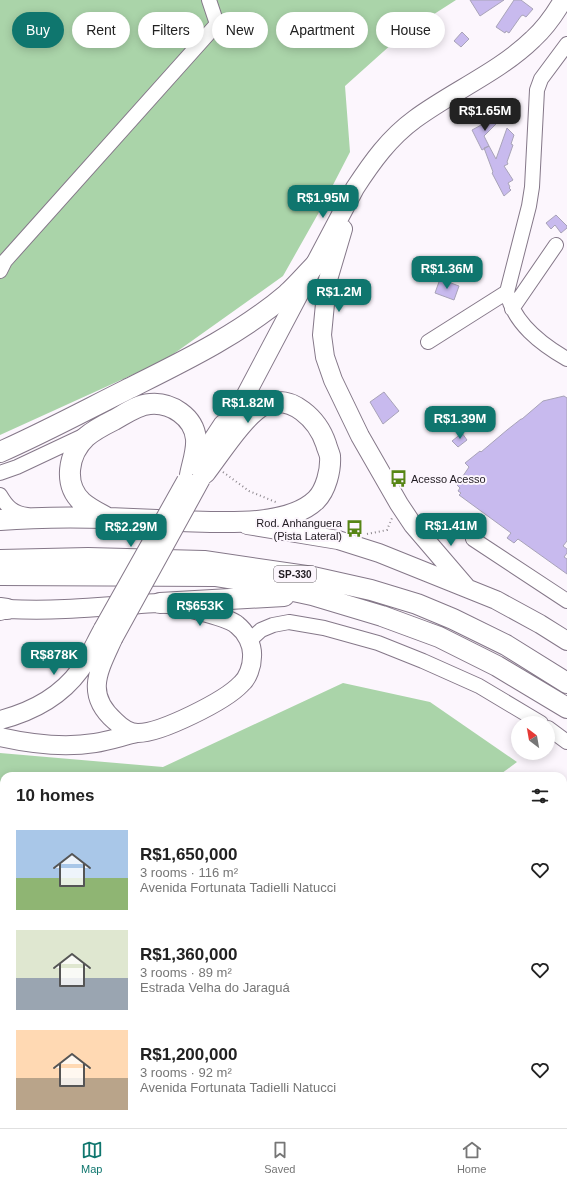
<!DOCTYPE html>
<meta charset="utf-8">
<style>
body{margin:0;font-family:Arial,sans-serif;background:#f6f6f6;color:#222;height:100vh;display:flex;flex-direction:column;font-size:15px;white-space:nowrap}
*{box-sizing:border-box;margin:0}
p{font-size:13px;color:#767676}
.icon{flex:none;width:22px;height:22px;fill:none;stroke:currentColor;stroke-width:2;stroke-linecap:round;stroke-linejoin:round}
.map{position:relative;flex:1;overflow:hidden}
.panel{position:absolute;left:0px;top:772px;width:567px;height:356px;display:flex;flex-direction:column;background:#fff;border-radius:12px 12px 0 0;box-shadow:0 2px 10px #0003}
.panel>*{flex:none}
.hud{position:absolute;left:12px;top:12px;width:543px;height:36px;display:flex;gap:8px}
.needle{width:26px;rotate:329deg}
.tools{position:absolute;left:511px;top:716px;display:grid;gap:8px}
.tools a{display:grid;place-items:center;width:44px;height:44px;border-radius:50%;background:#fff;box-shadow:0 2px 10px #0003;font-size:20px}
.price{position:absolute;translate:-50% -34px;padding:0 9px;border-radius:8px;background:#0f766e;color:#fff;font-size:13px;line-height:26px;filter:drop-shadow(0 1px 2px #0008)}
.price::after{content:'';position:absolute;left:50%;top:24px;width:12px;height:9px;margin-left:-6px;background:inherit;clip-path:polygon(0 0,100% 0,50% 100%)}
.price.current{background:#222;color:#fff}
ul{padding:0;list-style:none}
li{display:flex;align-items:center;gap:12px;height:100px;padding:0 16px}
li span{display:grid;place-items:center;flex:none;width:112px;height:80px;border-radius:0px;color:#555}
li>.icon{margin-inline-start:auto}
span .icon{width:48px;height:48px;fill:#fffc;stroke-width:1}
li b{font-size:17px}
h2{display:flex;justify-content:space-between;align-items:center;height:48px;padding:0 16px;font-size:17px}
.pill{padding:0 14px;border-radius:18px;background:#fff;box-shadow:0 2px 10px #0003;font-size:14px;line-height:36px}
.pill.current{background:#0f766e;color:#fff}
.tabs{display:flex;justify-content:space-around;align-items:center;height:56px;border-top:1px solid #e0e0e0;background:#fff;font-size:11px;color:#767676}
.tabs a{display:grid;justify-items:center;gap:2px}
.tabs .current{color:#0f766e}
.map>svg:first-child{display:block}
.forest{fill:#aad4a9}
.building{fill:#c8baee;stroke:#a8a3b8}
.lines{fill:none;stroke-linecap:round;stroke-linejoin:round}
.minor-casing{stroke:#857889;stroke-width:16}
.major-casing{stroke:#857889;stroke-width:20}
.highway-casing{stroke:#857889;stroke-width:22}
.path{stroke:#8e898f;stroke-width:2;stroke-dasharray:1 3;stroke-linecap:butt}
.minor{stroke:#fff;stroke-width:14}
.major{stroke:#fff;stroke-width:18}
.highway{stroke:#fff;stroke-width:20}
.major-bridge-casing{stroke:#857889;stroke-width:20;stroke-linecap:butt}
.major-bridge{stroke:#fff;stroke-width:18}
.labels{text-anchor:middle;stroke-width:4;stroke-linejoin:round;paint-order:stroke}
.shield{fill:#fcf6fd;stroke:#625d63;stroke-width:1}
.shield-label{font-size:10px;font-weight:bold;fill:#201b21}
.poi-label{font-size:11px;fill:#201b21;stroke:#fcf6fd;text-anchor:start}
</style>
<div class="map">
<svg width="567" height="1128" viewBox="0 0 567 1128">
<rect width="100%" height="100%" fill="#fcf6fd"/>
<path class="forest" d="M0,0H456L403,34L345,86L350,152L318,214L283,276L165,360L0,435Z
M343,683L430,702L517,762L498,776H4V891L0,892V753L163,767Z
M0,1078H4V1124H130L138,1128H0Z
M563,1092L567,1094V1128H146L155,1124H563Z"/>
<path class="building" d="M470,0H504L480,16Z
M514,0H521L533,9L526,17L523,15L521,16L509,33L506,31L505,33L496,27Z
M462,32L469,39L461,47L454,41Z
M493,115L499,121L484,136L489,146L482,150L472,130L483,124Z
M507,128L514,135L511,144L513,145L507,162L508,164L504,166L513,180L508,183L510,187L509,188L511,190L504,196L492,173L493,172L484,148L489,146L496,159Z
M556,215L567,226V228L561,233L555,225L551,229L546,223Z
M440,279L459,286L454,300L435,293Z
M384,392L399,411L383,424L370,402Z
M564,396L567,398V541L563,546L567,549V553L564,557L567,559V574L518,539L514,543L507,538L511,533L459,495L461,493L458,491L460,488L457,485L469,467L465,463L480,451L481,452L507,430L521,419H522L543,401Z
M462,433L467,440L458,447L452,441Z"/>
<g class="lines">
<defs>
<path id="minor" d="M567,44L541,79L537,90L532,187L529,206L507,292C513,323 541,344 567,359
M0,271L5,261L217,24L209,0
M512,309L556,245
M428,342L507,292
M0,473L17,467L85,435
M0,495C7,507 13,513 27,515
M473,539L567,601
M249,641L261,630L273,625L289,622L324,628L378,643L423,661L479,686L541,723
M548,728L567,742"/>
<path id="major" d="M343,229L327,283L322,335L325,357L333,380L360,436L399,504L413,525L467,588
M222,440L355,188C372,162 389,138 415,119C453,91 499,72 533,39C545,28 555,14 563,0
M192,471L223,424
M247,525L338,540L379,553L496,600L540,624L567,641
M0,611L7,609C27,610 46,610 65,609C87,608 110,606 132,605C141,604 150,603 159,603C173,604 227,616 237,625C246,632 253,645 252,657C252,666 248,678 241,684C225,701 161,733 138,733C129,733 121,727 115,721C84,694 99,670 113,639
M0,720C31,712 61,696 80,670C89,658 95,643 103,629
M0,737C31,744 63,748 95,743C109,741 123,736 137,733"/>
<path id="highway" d="M0,452C43,433 84,411 126,390C182,362 239,335 287,294C298,284 307,273 317,263
M108,518C99,513 90,509 82,502C63,484 68,454 86,437C94,430 104,425 114,420C125,414 137,405 150,404C171,402 194,417 196,439C197,451 192,464 190,475
M0,520C36,517 72,517 109,518C133,519 157,520 181,521C219,522 287,528 316,500C326,490 331,470 330,456C329,452 327,448 326,444C318,420 292,393 264,405C245,414 219,455 205,473
M0,560L88,558L204,561L313,577L371,590L417,604L453,619L506,645L567,683
M0,575L215,576L252,582L312,595L382,616L439,637L497,666L567,708
M160,603L284,596
M0,608L7,609"/>
</defs>
<use href="#minor" class="minor-casing"/>
<use href="#major" class="major-casing"/>
<use href="#highway" class="highway-casing"/>
<path class="path" d="M223,472L249,491L278,503
M367,534L387,530L392,518"/>
<use href="#minor" class="minor"/>
<use href="#major" class="major"/>
<use href="#highway" class="highway"/>
<defs>
<path id="major-bridge" d="M103,629L186,481
M113,639L201,479"/>
</defs>
<use href="#major-bridge" class="major-bridge-casing"/>
<use href="#major-bridge" class="major-bridge"/>
</g>
<defs>
<symbol id="bus-bare" viewBox="-9 -9 18 18"><path d="M-5-6H5V4H4V6H2V4H-2V6H-4V4H-5ZM-3.5-4V0h7V-4ZM-3.5 1.2v1.5H-2V1.2ZM2 1.2v1.5H3.5V1.2Z" fill="#578515" stroke="#fcf6fd" stroke-width="2.5" paint-order="stroke"/></symbol>
</defs>
<g fill-rule="evenodd">
<use href="#bus-bare" x="386" y="466" width="25" height="25"/>
<use href="#bus-bare" x="342" y="516" width="25" height="25"/>
</g>
<g class="labels">
<rect class="shield" x="274" y="566" width="42" height="16" rx="3"/>
<g class="shield-label">
<text x="295" y="578">SP-330</text>
</g>
<g class="poi-label">
<text x="411" y="483">Acesso Acesso</text>
<text x="342" y="527" text-anchor="end">Rod. Anhanguera<tspan x="342" dy="13">(Pista Lateral)</tspan></text>
</g>
</g>
</svg>
<div class="tools">
<a><svg class="needle" viewBox="-14 -14 28 28"><path d="M0-13l5 13h-10z" fill="#e53935"/><path d="M0 13l5-13h-10z" fill="#767676"/></svg></a>
</div>
<b class="price current" style="left:485px;top:132px">R$1.65M</b>
<b class="price" style="left:323px;top:219px">R$1.95M</b>
<b class="price" style="left:447px;top:290px">R$1.36M</b>
<b class="price" style="left:339px;top:313px">R$1.2M</b>
<b class="price" style="left:248px;top:424px">R$1.82M</b>
<b class="price" style="left:460px;top:440px">R$1.39M</b>
<b class="price" style="left:451px;top:547px">R$1.41M</b>
<b class="price" style="left:131px;top:548px">R$2.29M</b>
<b class="price" style="left:200px;top:627px">R$653K</b>
<b class="price" style="left:54px;top:676px">R$878K</b>
<div class="hud">
<a class="pill current">Buy</a>
<a class="pill">Rent</a>
<a class="pill">Filters</a>
<a class="pill">New</a>
<a class="pill">Apartment</a>
<a class="pill">House</a>
</div>
<section class="panel">
<h2>10 homes<svg class="icon" aria-label="filters" viewBox="0 0 24 24"><path d="M4 7h16M4 17h16"/><circle cx="9" cy="7" r="2"/><circle cx="15" cy="17" r="2"/></svg></h2>
<ul>
<li><span style="background:linear-gradient(#a9c7e8 60%,#8fb573 0)"><svg class="icon" aria-label="home" viewBox="0 0 24 24"><path d="M3 11l9-7 9 7M6 9v11h12V9"/></svg></span><div><b>R$1,650,000</b><p>3 rooms · 116 m²</p><p>Avenida Fortunata Tadielli Natucci</p></div><svg class="icon" aria-label="heart" viewBox="0 0 24 24"><path d="M12 20l-8-8c-3-5 5-10 8-4 3-6 11-1 8 4z"/></svg></li>
<li><span style="background:linear-gradient(#dfe7d0 60%,#9aa5b1 0)"><svg class="icon" aria-label="home" viewBox="0 0 24 24"><path d="M3 11l9-7 9 7M6 9v11h12V9"/></svg></span><div><b>R$1,360,000</b><p>3 rooms · 89 m²</p><p>Estrada Velha do Jaraguá</p></div><svg class="icon" aria-label="heart" viewBox="0 0 24 24"><path d="M12 20l-8-8c-3-5 5-10 8-4 3-6 11-1 8 4z"/></svg></li>
<li><span style="background:linear-gradient(#ffd9b3 60%,#b9a48a 0)"><svg class="icon" aria-label="home" viewBox="0 0 24 24"><path d="M3 11l9-7 9 7M6 9v11h12V9"/></svg></span><div><b>R$1,200,000</b><p>3 rooms · 92 m²</p><p>Avenida Fortunata Tadielli Natucci</p></div><svg class="icon" aria-label="heart" viewBox="0 0 24 24"><path d="M12 20l-8-8c-3-5 5-10 8-4 3-6 11-1 8 4z"/></svg></li>
</ul>
</section>
</div>
<nav class="tabs">
<a class="current"><svg class="icon" aria-label="map" viewBox="0 0 24 24"><path d="M3 6l6-2 6 2 6-2v14l-6 2-6-2-6 2zM9 4v14M15 6v14"/></svg>Map</a>
<a><svg class="icon" aria-label="saved" viewBox="0 0 24 24"><path d="M7 4h10v16l-5-4-5 4z"/></svg>Saved</a>
<a><svg class="icon" aria-label="home" viewBox="0 0 24 24"><path d="M3 11l9-7 9 7M6 9v11h12V9"/></svg>Home</a>
</nav>
